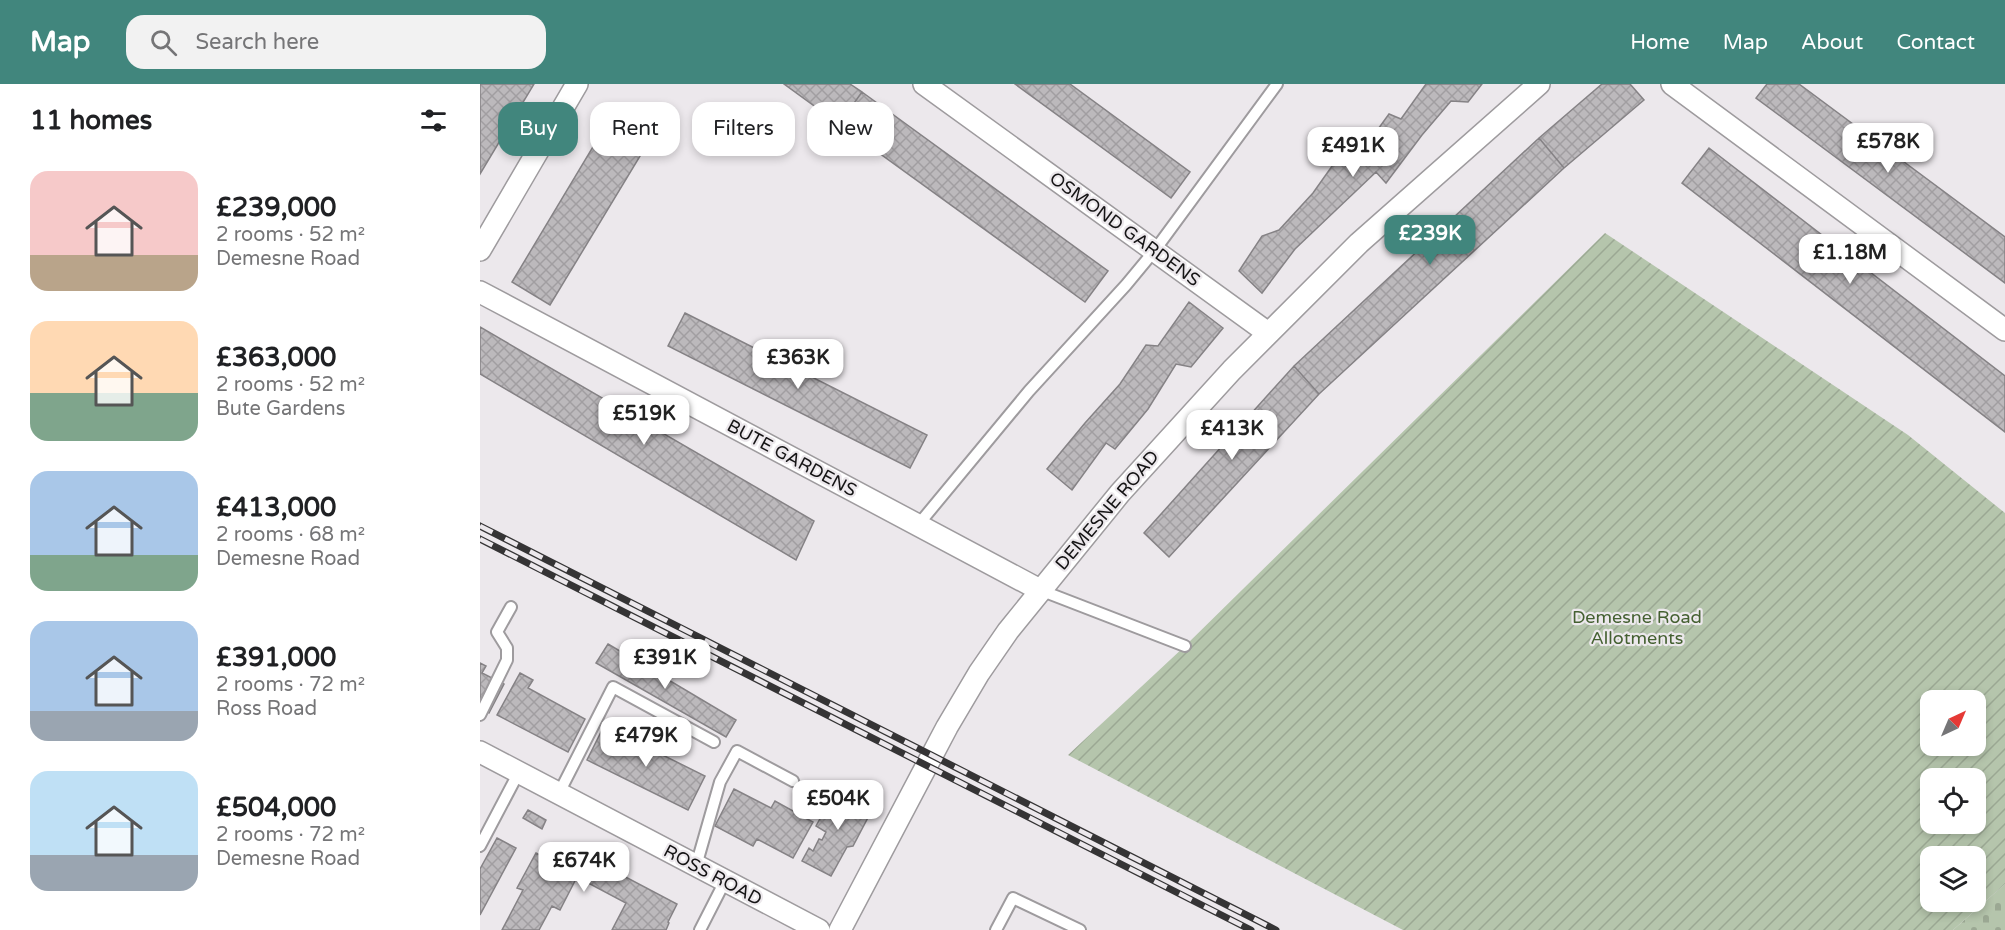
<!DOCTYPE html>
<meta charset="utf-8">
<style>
body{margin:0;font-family:"Varela Round",sans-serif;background:#f2f2f2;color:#202124;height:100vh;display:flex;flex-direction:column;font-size:22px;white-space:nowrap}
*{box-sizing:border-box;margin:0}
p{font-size:20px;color:#757577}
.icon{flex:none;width:33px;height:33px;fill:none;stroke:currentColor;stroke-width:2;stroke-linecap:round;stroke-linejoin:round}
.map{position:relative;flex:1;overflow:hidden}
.drawer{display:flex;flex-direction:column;background:#fff;width:480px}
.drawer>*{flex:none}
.hud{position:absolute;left:18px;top:18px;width:570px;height:54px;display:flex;gap:12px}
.needle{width:39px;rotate:44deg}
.tools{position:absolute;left:1440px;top:606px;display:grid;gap:12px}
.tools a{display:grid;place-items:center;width:66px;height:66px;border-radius:12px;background:#fff;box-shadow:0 3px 9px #0003;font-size:30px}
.price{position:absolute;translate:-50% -51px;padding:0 14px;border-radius:12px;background:#fff;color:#222;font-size:20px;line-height:39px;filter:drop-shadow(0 2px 3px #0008)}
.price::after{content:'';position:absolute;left:50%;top:36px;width:18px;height:14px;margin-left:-9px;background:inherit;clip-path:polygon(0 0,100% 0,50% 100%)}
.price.on{background:#41867d;color:#fff}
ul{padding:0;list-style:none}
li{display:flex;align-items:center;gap:18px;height:150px;padding:0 30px}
li span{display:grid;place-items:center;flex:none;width:168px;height:120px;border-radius:18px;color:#555}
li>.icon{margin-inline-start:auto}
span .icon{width:72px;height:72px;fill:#fffc;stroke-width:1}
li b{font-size:26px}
h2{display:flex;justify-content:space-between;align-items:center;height:72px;padding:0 30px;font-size:26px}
.pill{padding:0 21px;border-radius:18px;background:#fff;box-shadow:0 3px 9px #0003;font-size:21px;line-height:54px}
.pill.on{background:#41867d;color:#fff}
header{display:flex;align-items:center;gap:36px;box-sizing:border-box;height:84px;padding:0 30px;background:#41867d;color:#fff}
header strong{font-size:28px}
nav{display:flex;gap:33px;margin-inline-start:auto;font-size:21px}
.search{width:420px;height:54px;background:#f2f2f2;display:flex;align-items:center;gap:15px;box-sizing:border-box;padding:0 21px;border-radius:18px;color:#757577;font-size:22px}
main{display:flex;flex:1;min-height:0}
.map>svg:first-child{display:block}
.cemetery{fill:url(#cemetery-stones)}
.garden{fill:url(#garden-furrows);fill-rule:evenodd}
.building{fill:url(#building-cross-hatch);stroke:#858285;stroke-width:1.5}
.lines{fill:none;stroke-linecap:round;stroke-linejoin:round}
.lane-casing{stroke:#9e9b9e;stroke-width:14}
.street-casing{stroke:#9e9b9e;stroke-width:24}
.lane{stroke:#fff;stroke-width:10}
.street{stroke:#fff;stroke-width:21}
.rail-casing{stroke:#353435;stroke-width:7}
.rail{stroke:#ece8ec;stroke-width:4.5;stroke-dasharray:14;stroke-linecap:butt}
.labels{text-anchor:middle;stroke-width:4.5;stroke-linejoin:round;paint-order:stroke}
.street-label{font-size:18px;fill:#151415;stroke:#ece8ec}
.park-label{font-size:18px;fill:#446031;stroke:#ece8ec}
</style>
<header>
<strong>Map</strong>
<div class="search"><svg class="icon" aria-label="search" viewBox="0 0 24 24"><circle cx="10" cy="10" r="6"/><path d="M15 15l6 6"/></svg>Search here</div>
<nav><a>Home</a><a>Map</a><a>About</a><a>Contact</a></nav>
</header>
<main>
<section class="drawer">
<h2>11 homes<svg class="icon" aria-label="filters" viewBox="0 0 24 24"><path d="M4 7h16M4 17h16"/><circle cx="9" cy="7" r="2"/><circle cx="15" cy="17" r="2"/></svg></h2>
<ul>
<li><span style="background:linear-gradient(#f6c9c9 70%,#b9a48a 0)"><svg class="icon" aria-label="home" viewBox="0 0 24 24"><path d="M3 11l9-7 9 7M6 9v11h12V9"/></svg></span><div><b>£239,000</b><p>2 rooms · 52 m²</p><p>Demesne Road</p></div></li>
<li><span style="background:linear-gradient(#ffd9b3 60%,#7fa58c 0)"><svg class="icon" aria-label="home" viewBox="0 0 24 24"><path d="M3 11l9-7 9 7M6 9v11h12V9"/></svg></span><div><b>£363,000</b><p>2 rooms · 52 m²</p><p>Bute Gardens</p></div></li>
<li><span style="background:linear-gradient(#a9c7e8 70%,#7fa58c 0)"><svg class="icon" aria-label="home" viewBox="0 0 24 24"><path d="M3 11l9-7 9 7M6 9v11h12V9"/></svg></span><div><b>£413,000</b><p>2 rooms · 68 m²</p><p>Demesne Road</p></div></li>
<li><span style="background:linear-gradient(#a9c7e8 75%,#9aa5b1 0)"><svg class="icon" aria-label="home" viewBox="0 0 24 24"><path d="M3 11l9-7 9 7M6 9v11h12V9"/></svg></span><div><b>£391,000</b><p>2 rooms · 72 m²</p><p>Ross Road</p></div></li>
<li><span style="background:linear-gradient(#bfe0f5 70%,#9aa5b1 0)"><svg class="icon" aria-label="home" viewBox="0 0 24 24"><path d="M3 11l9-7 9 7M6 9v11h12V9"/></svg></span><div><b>£504,000</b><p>2 rooms · 72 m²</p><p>Demesne Road</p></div></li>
</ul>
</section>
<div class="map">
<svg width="1525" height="846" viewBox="0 0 1525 846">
<defs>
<pattern id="cemetery-stones" width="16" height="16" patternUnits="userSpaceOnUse" patternTransform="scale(1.5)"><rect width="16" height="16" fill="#b5c5ac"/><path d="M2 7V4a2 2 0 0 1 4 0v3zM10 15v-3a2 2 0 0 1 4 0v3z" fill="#9ba893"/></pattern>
<pattern id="garden-furrows" width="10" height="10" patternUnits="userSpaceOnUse" patternTransform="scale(1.5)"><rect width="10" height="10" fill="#b5c5ac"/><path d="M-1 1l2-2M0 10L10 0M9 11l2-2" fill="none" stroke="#9ba893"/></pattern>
<pattern id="building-cross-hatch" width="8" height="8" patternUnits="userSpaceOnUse" patternTransform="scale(1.5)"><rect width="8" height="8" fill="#bcb9bc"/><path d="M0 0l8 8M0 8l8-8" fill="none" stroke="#a19ea1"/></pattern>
</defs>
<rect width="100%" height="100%" fill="#ece8ec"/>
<path class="cemetery" d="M1525,800V846H1473Z"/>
<path class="garden" d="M1125,149L1428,351L1525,429V800L1473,846H923L588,671L705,562ZM1450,616H1496V662H1450ZM1450,694H1496V740H1450ZM1450,772H1496V818H1450Z"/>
<path class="building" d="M0,0H54L0,90Z
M304,0H370L382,8L359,40Z
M535,0H590L710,88L691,114Z
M946,0H1002L988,18L971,17L942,51L906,99L896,88L815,165L782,209L759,187L782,152L799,146L833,109L862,68L875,77L909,30L921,35Z
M1122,0H1150L1164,16L1084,84L1059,54Z
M1287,0H1319L1525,153V199L1276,14Z
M382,8L628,187L605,218L359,40Z
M138,21L177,44L70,221L32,198Z
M1059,54L1084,84L839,310L814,282Z
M1229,64L1525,292V348L1202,99Z
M709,218L743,244L711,283L696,280L668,325L635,365L626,359L592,406L567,385L605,339L640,300L666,261L678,262Z
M205,229L447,351L430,384L188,262Z
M0,243L334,437L316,476L0,290Z
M814,282L839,310L689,473L664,449Z
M128,560L256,636L246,653L116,579Z
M0,579L6,582L2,589L24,600L9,629L0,623Z
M40,589L53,596L48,604L105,635L88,668L17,631Z
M124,642L225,692L208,726L107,676Z
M357,704L393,724L373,762L367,763L351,792L322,777L329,764L333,767L339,755L342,756L346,748L336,742Z
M254,705L291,724L295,717L333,738L313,774L277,755L273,762L235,742Z
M48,726L66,736L62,745L43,734Z
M17,754L36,764L0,831V785Z
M81,759L197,820L188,838L189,839L186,846H132L146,819L97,793L80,826L72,822L59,846H22L43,806L37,804L56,769L71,776Z"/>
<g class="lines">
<defs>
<path id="lane" d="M438,441L549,307L646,201L675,166L797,0
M560,506L705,562
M0,631L27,576V564L17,548L31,523
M79,709L133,603L234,658
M0,762L39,688
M216,782L240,698L257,667L313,697
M220,846L245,797
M516,846L533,814L600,846"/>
<path id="street" d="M444,0L788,249
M1192,0L1525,246
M0,166L97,0
M0,208L560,506
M0,668L339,846
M360,846L467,643L499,589L528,547L640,409L752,286L879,159L1059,0"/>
</defs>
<use href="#lane" class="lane-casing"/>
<use href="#street" class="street-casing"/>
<use href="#lane" class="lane"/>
<use href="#street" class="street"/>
<defs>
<path id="rail" d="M0,442L796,846
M0,455L771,846"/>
</defs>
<use href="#rail" class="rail-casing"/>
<use href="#rail" class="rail"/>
</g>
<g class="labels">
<g class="street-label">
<text transform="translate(645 145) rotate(36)" y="6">OSMOND GARDENS</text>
<text transform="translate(312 374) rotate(28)" y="6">BUTE GARDENS</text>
<text transform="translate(627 426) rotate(-50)" y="6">DEMESNE ROAD</text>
<text transform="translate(233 791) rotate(28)" y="6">ROSS ROAD</text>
</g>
<g class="park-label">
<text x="1157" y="539">Demesne Road<tspan x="1157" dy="21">Allotments</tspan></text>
</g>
</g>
</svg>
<div class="tools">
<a><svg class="needle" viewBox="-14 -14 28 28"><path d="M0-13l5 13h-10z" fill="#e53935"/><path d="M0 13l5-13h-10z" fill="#757577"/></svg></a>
<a><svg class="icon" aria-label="locate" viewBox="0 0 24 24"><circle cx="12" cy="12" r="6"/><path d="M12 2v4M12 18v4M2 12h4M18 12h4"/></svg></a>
<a><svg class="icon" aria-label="layers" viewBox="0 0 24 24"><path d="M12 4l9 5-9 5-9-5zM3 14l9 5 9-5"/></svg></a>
</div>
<b class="price" style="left:1408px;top:90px">£578K</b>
<b class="price" style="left:873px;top:94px">£491K</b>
<b class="price on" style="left:950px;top:182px">£239K</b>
<b class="price" style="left:1370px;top:201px">£1.18M</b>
<b class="price" style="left:318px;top:306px">£363K</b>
<b class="price" style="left:164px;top:362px">£519K</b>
<b class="price" style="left:752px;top:377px">£413K</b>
<b class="price" style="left:185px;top:606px">£391K</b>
<b class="price" style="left:166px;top:684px">£479K</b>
<b class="price" style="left:358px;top:747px">£504K</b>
<b class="price" style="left:104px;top:809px">£674K</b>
<div class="hud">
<a class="pill on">Buy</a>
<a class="pill">Rent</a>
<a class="pill">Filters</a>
<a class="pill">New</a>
</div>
</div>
</main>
